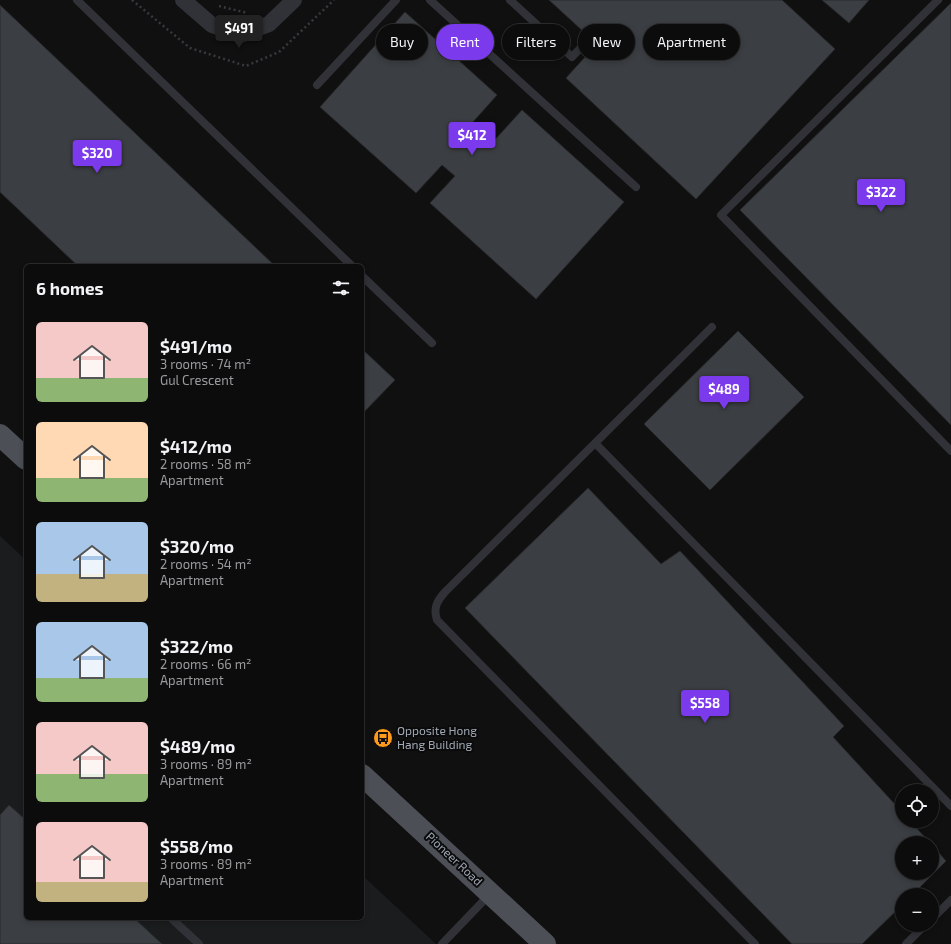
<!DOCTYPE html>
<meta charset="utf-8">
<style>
body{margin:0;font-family:"Exo 2",sans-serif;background:#1a1a1b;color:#f1f3f6;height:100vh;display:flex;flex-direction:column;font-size:15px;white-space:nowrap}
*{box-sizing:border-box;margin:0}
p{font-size:13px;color:#9a9b9d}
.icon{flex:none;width:22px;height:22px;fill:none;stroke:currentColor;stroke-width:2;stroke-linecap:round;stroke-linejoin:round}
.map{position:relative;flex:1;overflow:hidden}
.sheet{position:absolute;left:24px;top:264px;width:340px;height:656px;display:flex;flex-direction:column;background:#0c0c0d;border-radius:6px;box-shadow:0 2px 6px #0003,0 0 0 1px #2c2c2e}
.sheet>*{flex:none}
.hud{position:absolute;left:376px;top:24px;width:380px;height:36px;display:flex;gap:8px}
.controls{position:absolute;left:895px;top:784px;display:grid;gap:8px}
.controls a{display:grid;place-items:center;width:44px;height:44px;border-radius:50%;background:#0c0c0d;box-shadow:0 2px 6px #0003,0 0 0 1px #2c2c2e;font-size:20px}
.price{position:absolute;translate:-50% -34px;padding:0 9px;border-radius:4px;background:#7c3aed;color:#fff;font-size:13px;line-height:26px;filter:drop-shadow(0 1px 2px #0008)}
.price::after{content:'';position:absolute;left:50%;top:24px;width:12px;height:9px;margin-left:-6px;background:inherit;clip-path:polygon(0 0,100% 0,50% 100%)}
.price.selected{background:#222;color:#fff}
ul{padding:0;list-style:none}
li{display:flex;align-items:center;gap:12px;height:100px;padding:0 12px}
li span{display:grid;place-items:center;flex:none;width:112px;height:80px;border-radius:6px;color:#555}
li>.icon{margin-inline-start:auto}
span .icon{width:48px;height:48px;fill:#fffc;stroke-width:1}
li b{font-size:17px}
h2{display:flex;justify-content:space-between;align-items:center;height:48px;padding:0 12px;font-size:17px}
.tag{padding:0 14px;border-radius:18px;background:#0c0c0d;box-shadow:0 2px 6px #0003,0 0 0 1px #2c2c2e;font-size:14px;line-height:36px}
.tag.selected{background:#7c3aed;color:#fff}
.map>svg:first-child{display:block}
.built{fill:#1b1c1e}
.building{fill:#3b3e42;stroke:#292a2d}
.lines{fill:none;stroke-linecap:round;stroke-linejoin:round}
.path{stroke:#36393e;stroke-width:2.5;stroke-dasharray:2 3;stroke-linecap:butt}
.lane{stroke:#303237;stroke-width:8}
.street{stroke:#303237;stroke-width:16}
.primary{stroke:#4c4f56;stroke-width:22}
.labels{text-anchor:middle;stroke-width:4;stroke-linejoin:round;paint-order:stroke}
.poi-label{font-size:12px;fill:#9fa8b4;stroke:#0b0b0c;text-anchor:start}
.street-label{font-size:12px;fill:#9fa8b4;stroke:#0b0b0c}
</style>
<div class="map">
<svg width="951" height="944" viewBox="0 0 951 944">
<rect width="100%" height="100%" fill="#101011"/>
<path class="built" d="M0,536L26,560V918H362V875L436,944H0Z"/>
<path class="building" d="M549,0H782L835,49L696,199L566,78L597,44Z
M822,0H869L849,23Z
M951,3V425L740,210Z
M0,5L275,266H78L0,192Z
M405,12L497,95L471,124L492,143L522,110L624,202L536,299L430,203L455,176L442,165L416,193L320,107Z
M738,331L804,397L710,490L644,424Z
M362,349L395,380L362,414Z
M588,488L661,564L680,551L844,726L833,737L902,812V821H910L930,843H902V873H932V845L946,861L912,895H902V905L862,944H792L465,608Z
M9,805L26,820V918H134L162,944H0V815Z"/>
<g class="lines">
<path class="path" d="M132,0L190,48L246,66L279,52L334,0
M219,6L247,13"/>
<path class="lane" d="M77,0L352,266
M430,0L636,187
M510,0L572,57L590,38
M938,0L721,215L951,451
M317,85L396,0
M362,276L432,343
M712,327L445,592C437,601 433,608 437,620L755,944
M595,443L951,806
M171,918L199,944
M932,919L951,900
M442,944L490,894
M906,944L925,925"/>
<path class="street" d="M183,0L212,25L240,35L269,24L294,0"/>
<path class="primary" d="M0,435L26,459
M362,775L545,944"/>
</g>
<defs>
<symbol id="bus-disc" viewBox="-11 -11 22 22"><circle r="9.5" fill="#ff9a1a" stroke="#0b0b0c"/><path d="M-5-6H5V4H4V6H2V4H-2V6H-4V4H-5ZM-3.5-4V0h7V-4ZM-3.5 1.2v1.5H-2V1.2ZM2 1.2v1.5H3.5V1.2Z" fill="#111"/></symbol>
</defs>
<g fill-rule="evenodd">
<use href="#bus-disc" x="372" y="727" width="22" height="22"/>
</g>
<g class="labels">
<g class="poi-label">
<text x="397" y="735">Opposite Hong<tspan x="397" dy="14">Hang Building</tspan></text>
</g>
<g class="street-label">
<text transform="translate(454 859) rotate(43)" y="4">Pioneer Road</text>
</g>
</g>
</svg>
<div class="controls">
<a><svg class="icon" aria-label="locate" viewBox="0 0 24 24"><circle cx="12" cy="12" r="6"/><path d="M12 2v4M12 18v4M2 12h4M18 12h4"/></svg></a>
<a>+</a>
<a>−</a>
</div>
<b class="price selected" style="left:239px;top:49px">$491</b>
<b class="price" style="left:472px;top:156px">$412</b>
<b class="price" style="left:97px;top:174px">$320</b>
<b class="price" style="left:881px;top:213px">$322</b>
<b class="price" style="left:724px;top:410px">$489</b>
<b class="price" style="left:705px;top:724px">$558</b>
<div class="hud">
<a class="tag">Buy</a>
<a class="tag selected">Rent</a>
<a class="tag">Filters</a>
<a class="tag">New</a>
<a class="tag">Apartment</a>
</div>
<section class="sheet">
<h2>6 homes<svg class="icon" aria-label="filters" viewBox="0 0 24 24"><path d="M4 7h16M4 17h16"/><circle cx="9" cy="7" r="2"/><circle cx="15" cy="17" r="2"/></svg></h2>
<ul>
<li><span style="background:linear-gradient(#f6c9c9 70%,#8fb573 0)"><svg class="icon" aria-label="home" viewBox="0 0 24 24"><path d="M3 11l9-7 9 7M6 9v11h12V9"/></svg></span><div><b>$491/mo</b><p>3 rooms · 74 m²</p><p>Gul Crescent</p></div></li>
<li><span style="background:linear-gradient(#ffd9b3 70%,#8fb573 0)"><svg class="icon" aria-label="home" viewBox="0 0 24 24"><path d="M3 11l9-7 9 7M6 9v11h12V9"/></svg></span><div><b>$412/mo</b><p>2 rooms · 58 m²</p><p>Apartment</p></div></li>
<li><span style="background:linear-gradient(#a9c7e8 65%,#c2b280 0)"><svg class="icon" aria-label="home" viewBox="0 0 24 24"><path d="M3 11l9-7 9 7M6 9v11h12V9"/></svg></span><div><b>$320/mo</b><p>2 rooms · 54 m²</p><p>Apartment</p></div></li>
<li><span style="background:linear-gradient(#a9c7e8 70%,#8fb573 0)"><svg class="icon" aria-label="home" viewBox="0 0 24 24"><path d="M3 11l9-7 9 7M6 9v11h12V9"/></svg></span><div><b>$322/mo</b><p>2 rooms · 66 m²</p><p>Apartment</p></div></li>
<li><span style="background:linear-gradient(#f6c9c9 65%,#8fb573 0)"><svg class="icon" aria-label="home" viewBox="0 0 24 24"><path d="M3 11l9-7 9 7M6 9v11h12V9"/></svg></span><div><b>$489/mo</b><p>3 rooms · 89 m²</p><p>Apartment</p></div></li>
<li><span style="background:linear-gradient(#f6c9c9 75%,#c2b280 0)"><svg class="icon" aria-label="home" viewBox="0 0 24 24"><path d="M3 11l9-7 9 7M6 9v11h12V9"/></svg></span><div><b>$558/mo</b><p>3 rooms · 89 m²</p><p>Apartment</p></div></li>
</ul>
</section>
</div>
